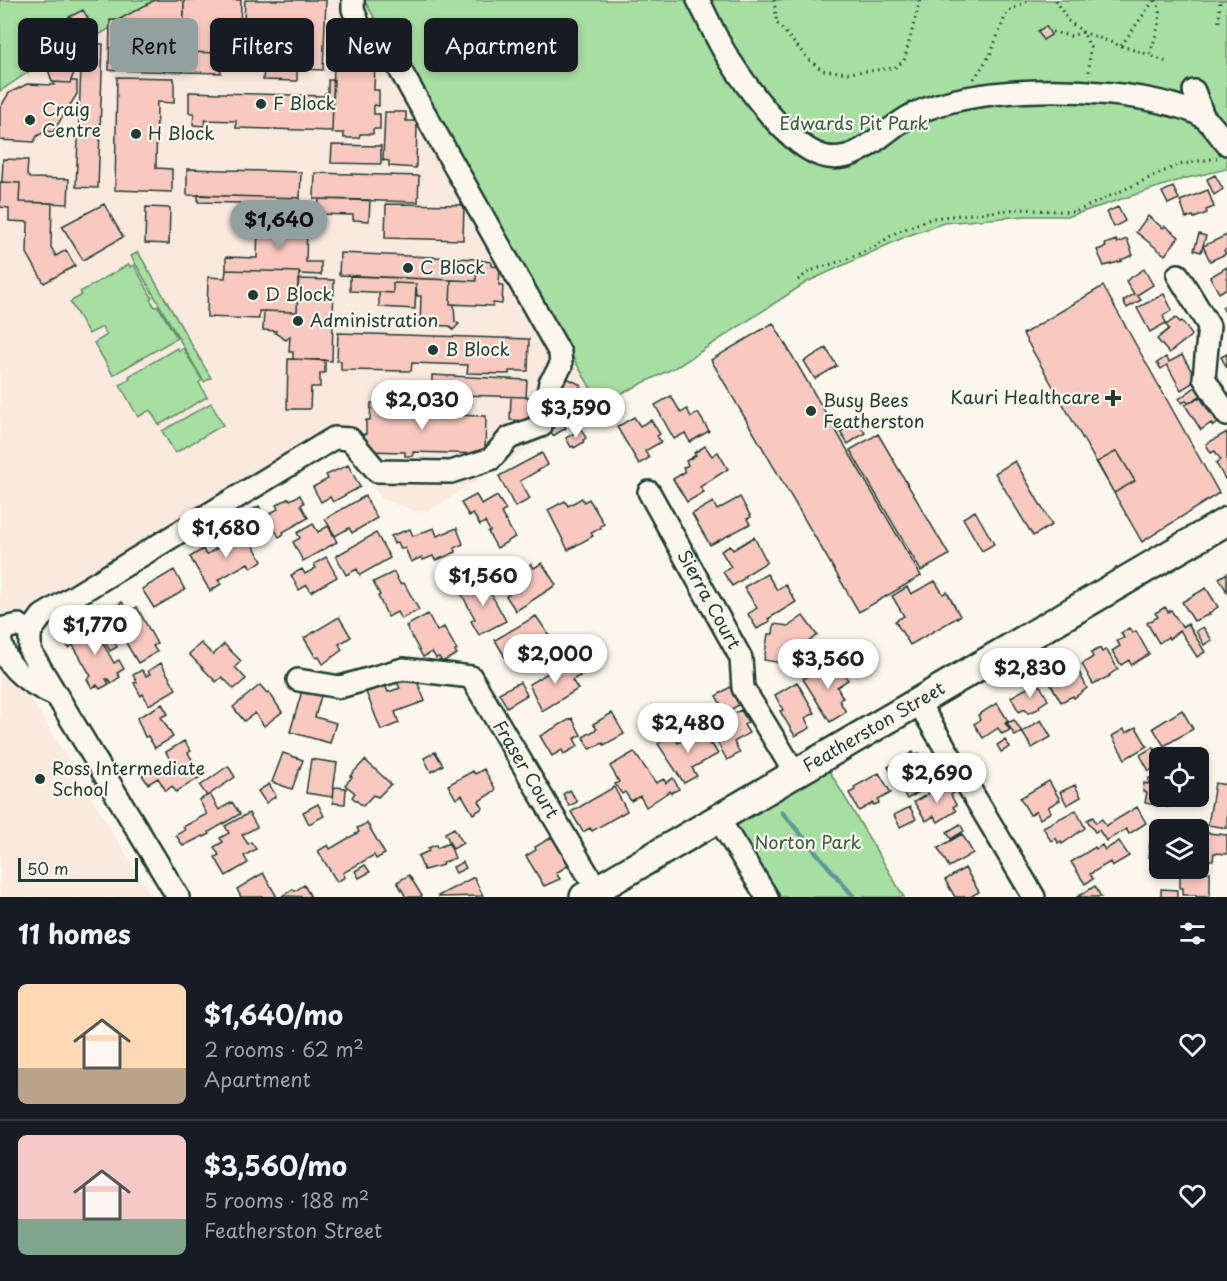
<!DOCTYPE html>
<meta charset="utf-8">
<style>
body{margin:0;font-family:"Playpen Sans",sans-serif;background:#242831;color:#f1f3f6;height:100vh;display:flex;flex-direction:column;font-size:22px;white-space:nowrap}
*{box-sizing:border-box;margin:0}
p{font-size:20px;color:#9ea1a6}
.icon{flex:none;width:33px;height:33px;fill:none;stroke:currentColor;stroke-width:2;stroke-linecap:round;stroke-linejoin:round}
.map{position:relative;height:897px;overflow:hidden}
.sheet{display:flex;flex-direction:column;background:#171b24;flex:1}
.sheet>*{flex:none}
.top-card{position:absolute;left:18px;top:18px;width:600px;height:54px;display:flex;gap:12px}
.tools{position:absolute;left:1149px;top:747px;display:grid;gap:12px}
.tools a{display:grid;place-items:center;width:60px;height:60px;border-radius:9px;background:#171b24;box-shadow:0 3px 9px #0003;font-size:30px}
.scale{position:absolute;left:18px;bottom:15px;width:120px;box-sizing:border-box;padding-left:6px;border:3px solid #1f3d34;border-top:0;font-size:16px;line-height:21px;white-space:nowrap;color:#1f3d34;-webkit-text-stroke:4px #fbf7ec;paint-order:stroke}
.price{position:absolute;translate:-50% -51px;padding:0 14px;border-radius:21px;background:#fff;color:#222;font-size:20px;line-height:39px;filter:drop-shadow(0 2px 3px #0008)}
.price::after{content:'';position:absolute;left:50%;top:36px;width:18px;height:14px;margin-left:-9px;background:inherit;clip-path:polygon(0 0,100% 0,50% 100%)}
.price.active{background:#92a19f;color:#111}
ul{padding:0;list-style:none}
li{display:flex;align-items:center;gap:18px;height:150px;padding:0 18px}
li+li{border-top:2px solid #363941}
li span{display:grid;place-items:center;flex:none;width:168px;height:120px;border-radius:9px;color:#555}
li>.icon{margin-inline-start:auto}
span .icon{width:72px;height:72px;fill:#fffc;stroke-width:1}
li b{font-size:26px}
h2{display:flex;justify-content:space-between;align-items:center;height:72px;padding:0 18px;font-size:26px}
.chip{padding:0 21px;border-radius:9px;background:#171b24;box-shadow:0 3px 9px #0003;font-size:21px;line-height:54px}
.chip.active{background:#92a19f;color:#111}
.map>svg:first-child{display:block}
.built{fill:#fae9de}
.green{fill:#a7dea1;stroke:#638e6a;stroke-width:1.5}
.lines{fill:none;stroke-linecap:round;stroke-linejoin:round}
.stream{stroke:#5d9a9b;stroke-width:4.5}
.building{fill:#f9c9bf;stroke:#1f3d34;stroke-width:1.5}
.minor-casing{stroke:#1f3d34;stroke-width:26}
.major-casing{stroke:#1f3d34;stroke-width:32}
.path{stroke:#1f3d34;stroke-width:3;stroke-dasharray:1.5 4.5;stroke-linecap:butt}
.minor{stroke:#fbf7ec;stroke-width:21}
.major{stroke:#fbf7ec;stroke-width:27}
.poi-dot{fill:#1f3d34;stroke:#fbf7ec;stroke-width:2}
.labels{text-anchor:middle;stroke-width:4.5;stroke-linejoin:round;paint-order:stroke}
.poi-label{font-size:18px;fill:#1f3d34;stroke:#fbf7ec;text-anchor:start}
.park-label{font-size:18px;fill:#3a5d4a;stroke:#fbf7ec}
.street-label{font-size:18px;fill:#1f3d34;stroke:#fbf7ec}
</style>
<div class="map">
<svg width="1227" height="897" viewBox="0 0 1227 897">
<rect width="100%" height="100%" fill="#fbf7ec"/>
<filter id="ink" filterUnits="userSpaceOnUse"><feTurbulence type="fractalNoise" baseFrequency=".0167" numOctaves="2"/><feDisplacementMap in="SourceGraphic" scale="12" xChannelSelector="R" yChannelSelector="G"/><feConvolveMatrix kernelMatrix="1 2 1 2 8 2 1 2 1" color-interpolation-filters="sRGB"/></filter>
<g filter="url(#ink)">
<path class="built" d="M157,0H364L600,404L428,511L418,512L382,499L330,429L0,626V91L48,59L72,51Z
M0,641L7,660L152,897H0Z"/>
<path class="green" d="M0,0H157L72,51L48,59L0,91Z
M364,0H1227V169L1183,179L1070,216H1026L944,223L907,236L807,282L680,365L600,404Z
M138,252L211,378L204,382L131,256Z
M129,264L130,267L134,265L152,298L150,299L155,307L158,306L177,338L113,375L94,343L107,335L102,327L89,334L70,302L82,295L80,292Z
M177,348L179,351L183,348L202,380L199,383L207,397L159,425L150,410L138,417L120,385L130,379L129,376Z
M211,403L223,425L175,453L162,431Z
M827,767L904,897H777L733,822Z"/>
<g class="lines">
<path class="stream" d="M782,812L854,897"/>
</g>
<path class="building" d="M155,0H184V21L118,20Z
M184,0H241L239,64L220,63V53L183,52Z
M245,0H326L323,70L297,69V81L263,80L264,68L242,67Z
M83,10L95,31L81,39L69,17Z
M110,20L184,21L183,72L109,70Z
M1046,26L1051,35L1043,40L1038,31Z
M82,44H103L98,188L76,187Z
M183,52L220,53L221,73L183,72Z
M50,57H77L75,70L70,83L52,82L48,69Z
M345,57H360V62L375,63L374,90H379V106L374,105V114H380V129H373V134H360L359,138H344V133H332L334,62H345Z
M117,77L174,78V103L157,102L156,168L172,169V192L115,190Z
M328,80H334L332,131L236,128V121L205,120L204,126L193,125L194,113H189V92L325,96V93H328Z
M71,81H77V94L53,132L46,131L37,136L34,142L0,140V108L9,93L27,84L54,85V82L70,83Z
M385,112H406V121H417L416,168L389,166V161L383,160Z
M332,145L381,146V164L331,163Z
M3,159L28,160L27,175L30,178L69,179L68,204L19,202L20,183L2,182Z
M187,169L301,172L300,198L187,195Z
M315,173L419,176L418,202L314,199Z
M1215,175L1223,189L1214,195L1207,179Z
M0,182L20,183L19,202L52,203L51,247L56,256L66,250L75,266L44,283L27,253L28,222L9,221V208L0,207Z
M1173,187L1179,199L1168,204L1162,192Z
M1208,190L1214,207L1206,210L1207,213L1194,218L1193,216L1186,218L1180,201Z
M198,195L300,198V206L290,204L289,213L239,211L240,203L198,202Z
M319,199L370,200L369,221L353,220V215L318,214Z
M104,204L123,237L83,260L62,226Z
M386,204L464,205L463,240L385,238Z
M146,207L170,208L169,244L145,243Z
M1118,207L1125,221L1114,227L1107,212Z
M1148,216L1163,228L1165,226L1179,237L1165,255L1136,232Z
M292,217H300L299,224H307L306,262H321V275L299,274V272L226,270V257L257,258L258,223L291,224Z
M1199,234L1206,236L1201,252L1194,250Z
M1227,235V249L1224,251L1226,254L1210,261L1203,246Z
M1127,239L1133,255L1121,260L1122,261L1104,266L1097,250L1106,247L1105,244L1116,240L1117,243Z
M340,253L477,259L476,281L339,275Z
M477,260L491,262V266L500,267L499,285H503L502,304L493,303V306L450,304L451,280L476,281Z
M1227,267V288L1219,293L1210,277Z
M1144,269L1153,285L1137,295L1141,300L1127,308L1123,301L1134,294L1126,281Z
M226,270L299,272L297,312L259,311V319L207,317L208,277L225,278Z
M350,276L451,280L450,304H454L455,322L459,324L453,330L450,326L420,325L421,296H417L416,284L393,283V293L350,291Z
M298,279L334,280L332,361L293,359V352H289L290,336L286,340L275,333L276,331L263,330L264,311L297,312Z
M393,283L416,284L415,309L379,307V292L393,293Z
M1103,286L1219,493L1142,542L1023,334Z
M1164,294L1172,310L1163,316L1166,323L1150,332L1137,308Z
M1227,304V316L1222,307Z
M1176,318L1180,322L1182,321L1192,335L1169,353L1157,339L1169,329L1166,325Z
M773,323L921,576L859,612L711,360Z
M338,333L529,339L528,371H509V374L467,373L468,365L412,363L411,371L341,370V361H337Z
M826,348L837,366L815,379L804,361Z
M1227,354V368L1221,357Z
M1182,355L1197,380L1181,390L1167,365L1161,369L1157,363L1166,357L1169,362Z
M288,359L325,360V373H320V387H311L310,409H287Z
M432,375L527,380L526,397L432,394Z
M565,377L581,385L579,389L584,392L573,415L567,412L564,419L548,411Z
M1198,385L1204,394L1188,403L1186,401L1182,403L1179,399Z
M671,396L681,413L687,409L691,417L698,413L709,431L690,442L685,433L674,439L655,405Z
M511,397H529V421L510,420Z
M1200,397L1210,413L1213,411L1219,422L1213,426L1211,423L1201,430L1185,405Z
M384,402H412L413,414L486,416L485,454L413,452V456H405V452L367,451L363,447L364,434H366V420H370L371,403H384Z
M634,417L640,426L651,420L660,434L657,436L661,442L645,451L649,458L639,464L617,427Z
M560,420L566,428L553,436L547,428Z
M858,421L865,433L848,444L840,432Z
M581,429L586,438L583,440L584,442L574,448L573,446L571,447L566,438Z
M1227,432V478L1225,479L1216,463L1221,460L1215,451L1211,453L1206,444Z
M878,434L949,555L921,571L850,450Z
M705,446L712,456L718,452L728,469L700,487L704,492L687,502L673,479L685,472L683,468L688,465L686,461L696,455L694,453Z
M1117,451L1135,481L1114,493L1097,462Z
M542,453L548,465L520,481L530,499L515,507L499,476Z
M1015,461L1052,525L1033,536L995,473Z
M348,465L360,487L333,502L330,497L321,502L313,487L328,479L326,475Z
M300,495L304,503L301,505L308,518L283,532L284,534L279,537L267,515L278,509L276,505L289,498L290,500Z
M476,495L482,505L497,496L506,510L501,513L515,537L497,548L488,532L490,531L485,522L480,525L473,514L469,516L461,503Z
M365,496L377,518L352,533L349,528L335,536L325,519Z
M740,497L751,517L747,519L750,524L710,545L692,514L713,502L717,510Z
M582,498L584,502L589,499L604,524L600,526L601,528L591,533L593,536L568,550L548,510L565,501L568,506Z
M259,506L272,529L253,540L240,517Z
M975,511L994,544L982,551L963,518Z
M313,524L318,532L328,526L337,542L303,561L293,542L300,538L297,533Z
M242,526L262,561L251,568L248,563L218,580L221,584L210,591L190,557L203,549L206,555L234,538L231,532Z
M434,528L437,536L457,528L463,544L454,548L456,552L437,560H435L433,556L423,560L422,557L411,562L405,548L401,549L398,542L394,544L391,536L410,529L413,536Z
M376,533L390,558L360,575L357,569L346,575L336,556Z
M754,537L767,562L744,576L745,578L732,586L723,572L731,567L721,551L730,546L733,550Z
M326,557L337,577L311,592L307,585L299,590L291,575L302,569L305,574L316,568L314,564Z
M542,563L556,585L516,611L506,596L521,586L517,581L523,577L519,572L531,564L534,568Z
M174,570L185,590L154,608L142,589Z
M394,572L400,584L404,583L419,610L401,619L397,612L388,617L378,596L380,595L373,582Z
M1227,573V592L1219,578Z
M767,574L777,590L785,584L796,602L768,619L770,621L757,629L748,614L757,608L744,587Z
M483,579L506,621L479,635L471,621L475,619L460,591Z
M935,581L943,594L947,592L960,616L910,645L895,621L904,616L892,596L907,587L911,594Z
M1206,588L1218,607L1209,613L1210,614L1194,621L1182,602Z
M122,602L128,612L137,607L157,644L153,646L157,652L138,663L107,611Z
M97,604L104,615L95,620L89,609Z
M1165,607L1168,612L1171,610L1182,627L1188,624L1205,652L1197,657L1180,630L1169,639L1168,637L1159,643L1147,623L1158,617L1155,613Z
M428,614L437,631L444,627L457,650L455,651L457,654L442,662L439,657L436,658L432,652L423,657L406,626Z
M536,616L553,641L549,643L556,655L535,667L523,647L505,657L495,640Z
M803,616L817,635L794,653L790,647L788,659L782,658L781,663L764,660L768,634H773L774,624L789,626Z
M339,617L351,637L339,644L342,650L323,664L319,657L316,658L304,638Z
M95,621L100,629L96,631L114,663L119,660L124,669L117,673L120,677L111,683L108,679H106L109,684L100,689L97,685L92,688L87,679L91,676L73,645L69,648L63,640Z
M1203,627L1212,640L1204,645L1196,631Z
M1129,628L1132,633L1136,631L1149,654L1131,665L1129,660L1121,665L1112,651L1120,646L1117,641L1124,638L1121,633Z
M111,635L117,647L110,651L103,639Z
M201,643L213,655L224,644L241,661L235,667L246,679L234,689L222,677L216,682L189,654Z
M1100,648L1102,652L1106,649L1118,669L1109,675L1110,676L1093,684L1082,664L1093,657L1091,653Z
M570,660L580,676L572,680L578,689L542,711L529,684Z
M836,661L848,680L837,687L843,698L839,700L846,712L830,722L803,679L815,672L816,674Z
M804,662L807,668L798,673L795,668Z
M161,663L176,689L149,705L143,694L141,696L134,683L137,682L133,675L142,670L146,676L150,674L148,671Z
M1077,668L1087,688L1074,698L1073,696L1061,702L1050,683Z
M415,676L425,701L395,712L399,723L381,730L366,692L385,685L388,692L400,688L397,683Z
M520,682L527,695L507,707L499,693Z
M797,682L815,713L805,718L810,728L795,736L780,711L783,710L775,695Z
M1038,682L1048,700L1039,706L1040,708L1036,710L1028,713L1025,709L1019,712L1011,697Z
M260,685L267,693L269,692L282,712L264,726L255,713L244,721L233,707Z
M730,687L740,704L726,713L716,696Z
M302,691L321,696L315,717L336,723L330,743L290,732Z
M997,703L1008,721L1005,723L1010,730L1002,734L998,728L983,738L974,724L980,720L978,715Z
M162,704L168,714L161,717L173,737L155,748L148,736L145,737L137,718Z
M690,707L700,723L691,729L681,713Z
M741,710L748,722L744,725L749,733L734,742L740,753L727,760L708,725Z
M1182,710L1193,729L1164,746L1153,728Z
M612,713L624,734L604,745L603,743L590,749L583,737L597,729L593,724Z
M572,718L581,735L574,739L578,746L564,754L562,750L552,756L540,736Z
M1014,720L1022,732L1015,736L1007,723Z
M1041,720L1051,737L1032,748L1022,732Z
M1136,727L1147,746L1125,759L1112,736L1124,729L1126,733Z
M700,730L710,745L712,744L718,754L692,768L697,776L684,783L658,744L673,734L678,743Z
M1005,740L1010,747L1001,752L997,745Z
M184,741L191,751L188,753L202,776L176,792L172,786L166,791L158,778L148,784L142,775L155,767L158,772L172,763L166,752Z
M1153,747L1160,758V765L1149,771L1140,755Z
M435,752L443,765L431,772L424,758Z
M634,752L656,783L664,779L666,783L673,778L679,789L671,793L670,791L646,807L640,796L631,801L625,792L622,794L615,784L619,782L610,766Z
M913,752L915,756L919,753L928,768L913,777L921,791L907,799L888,767Z
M283,753L303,760L292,789L272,782Z
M311,759L337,763L332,797L306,793Z
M365,760L391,784L378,797L373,795L363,806L352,797L355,793L345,785L352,777L350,776Z
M228,766L235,777L207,796L200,786Z
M484,769L496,790L479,801L483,808L473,814L462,795L456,799L448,785L473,771L475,774Z
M879,773L891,793L878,800L879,803L874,805L873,803L859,811L849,793L855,790L854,787Z
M1149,778L1160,779V796H1170L1168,807L1145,803L1147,793L1143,792L1144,783L1148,784Z
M1049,781L1060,800L1048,807L1051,812L1040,819L1036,811L1030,815L1020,798Z
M948,782L954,793L951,795L956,805L953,807L956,811L938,822L934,816L926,821L914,802Z
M1215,783L1227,785V828L1208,825Z
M269,784L276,796L266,803L258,791Z
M1075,785L1081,797L1067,805L1060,792Z
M334,787L346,788L345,804L333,803Z
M614,787L627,811L592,831L590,828L583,832L571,812Z
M570,790L577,802L569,806L563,794Z
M210,794L219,810L232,802L240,814L209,832L210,834L204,837L203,836L183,846L176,835L185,830L183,827L207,814L199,800Z
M318,804L324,816L309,824L303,812Z
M910,807L916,819L900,827L894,815Z
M1137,807L1146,823L1129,834L1126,829L1106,841L1099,830L1095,832L1087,820L1093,817L1096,823L1102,819L1106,826Z
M1076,810L1085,828L1062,844L1061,841L1058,843L1056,838L1051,841L1043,827Z
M249,813L257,827L242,835L248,844L251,842L256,849L244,856L248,863L226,876L215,857L219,855L214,847L223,842L220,838L229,833L225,826Z
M367,823L385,854L376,859L374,855L343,873L345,877L337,882L318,851L328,845L330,849L359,832L357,828Z
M960,824L964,831L951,839L947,832Z
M454,828L463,843L453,849L445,833Z
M1198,832L1227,835V854L1214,853L1213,860H1198Z
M962,834L973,853L949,867L938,848Z
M552,837L569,865L556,873L560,879L544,886L526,856L536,850L535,847Z
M1119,841L1129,856L1112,866L1110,862L1090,874L1093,879L1085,884L1071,862L1095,847L1096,849L1102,845L1105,850Z
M1150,842L1160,843V862L1153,861L1154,858L1148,857Z
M449,843L455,858L442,863L443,865L424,870L418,856L429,851L428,848L436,845L437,848Z
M463,862L466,868L456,873L453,867Z
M365,865L370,872L359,878L355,871Z
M965,868L979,892L970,897H955L945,880Z
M1184,872H1210V896L1196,897V895H1183V888H1180V874H1184Z
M263,873L277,897H241L237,889Z
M409,875L422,896L420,897H406L397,882Z
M474,877L483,896L439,897L438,896Z
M304,885L311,897L282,896L293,889L295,891Z
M1095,886L1101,897H1077Z
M1161,889L1177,890V897H1161Z"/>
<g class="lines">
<defs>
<g id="minor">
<path d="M698,0C708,18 716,39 727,56C746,86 788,146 823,156C859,166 884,128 914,114C979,84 1101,86 1169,104C1179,107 1194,110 1203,117C1212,123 1219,135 1227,144"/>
<path d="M1194,91L1203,116"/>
<path d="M1178,275L1209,326L1204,378L1227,415"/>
<path id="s1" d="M649,492L741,658L743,688L795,773"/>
<path d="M0,640L4,628L19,625L30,632"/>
<path d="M0,641C2,646 4,653 7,658C16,676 38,687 55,695"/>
<path id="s2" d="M298,680L340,687L403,669L471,677L597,890"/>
<path d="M918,702L1034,897"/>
<path d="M718,818L767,897"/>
<path d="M178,897L30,651V632L42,616L334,438L350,439L377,471L451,472L491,459L509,438L541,426L550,383L561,366L560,353L394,59L375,39L360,28L353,9V0"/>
</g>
<g id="major">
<path id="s3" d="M584,897L1227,521"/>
</g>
</defs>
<use href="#minor" class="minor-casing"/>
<use href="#major" class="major-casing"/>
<path class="path" d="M774,0L777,23L809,60L822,70L849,73L894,68L904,61L920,0
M1056,0L1067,20L1083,32L1121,46L1154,0
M1156,0C1165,17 1154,37 1150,55L1166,62
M1219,22L1220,0
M1052,32L1071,36L1083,32L1090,47L1089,74
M1121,46L1150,55
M974,79L990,55L1007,12L1029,0
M798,280L810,271L847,259L874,247L897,232L933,218L1018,209L1075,212L1178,165L1217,158"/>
<use href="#minor" class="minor"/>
<use href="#major" class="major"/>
</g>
</g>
<g class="poi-dot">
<circle cx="261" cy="104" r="6"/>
<circle cx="30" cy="120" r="6"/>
<circle cx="136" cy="134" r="6"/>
<circle cx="408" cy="268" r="6"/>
<circle cx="253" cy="295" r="6"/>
<circle cx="298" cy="321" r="6"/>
<circle cx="433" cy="350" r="6"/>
<path d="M1110 389h6v6h6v6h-6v6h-6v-6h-6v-6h6z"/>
<circle cx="811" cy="411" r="6"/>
<circle cx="40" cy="779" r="6"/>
</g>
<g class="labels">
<g class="poi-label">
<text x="273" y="110">F Block</text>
<text x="42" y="116">Craig<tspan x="42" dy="21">Centre</tspan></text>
<text x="148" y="140">H Block</text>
<text x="420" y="274">C Block</text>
<text x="265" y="301">D Block</text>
<text x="310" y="327">Administration</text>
<text x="445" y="356">B Block</text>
<text x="1100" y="404" text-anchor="end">Kauri Healthcare</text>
<text x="823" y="407">Busy Bees<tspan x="823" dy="21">Featherston</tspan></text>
<text x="52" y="775">Ross Intermediate<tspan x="52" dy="21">School</tspan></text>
</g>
<g class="park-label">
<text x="854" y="130">Edwards Pit Park</text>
<text x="808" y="849">Norton Park</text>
</g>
<g class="street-label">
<text dy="6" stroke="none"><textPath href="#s1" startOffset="123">Sierra Court</textPath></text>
<text dy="6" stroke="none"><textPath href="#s3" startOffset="336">Featherston Street</textPath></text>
<text dy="6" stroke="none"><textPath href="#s2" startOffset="284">Fraser Court</textPath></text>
</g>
</g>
</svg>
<div class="tools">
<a><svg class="icon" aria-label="locate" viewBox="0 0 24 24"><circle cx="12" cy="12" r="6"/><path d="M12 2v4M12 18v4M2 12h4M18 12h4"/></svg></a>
<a><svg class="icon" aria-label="layers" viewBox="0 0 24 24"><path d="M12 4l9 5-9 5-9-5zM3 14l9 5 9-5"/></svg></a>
</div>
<div class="scale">50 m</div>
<b class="price active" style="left:279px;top:251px">$1,640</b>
<b class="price" style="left:422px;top:431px">$2,030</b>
<b class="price" style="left:576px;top:439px">$3,590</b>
<b class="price" style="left:226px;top:559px">$1,680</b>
<b class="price" style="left:483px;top:607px">$1,560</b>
<b class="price" style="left:95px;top:656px">$1,770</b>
<b class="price" style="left:555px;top:685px">$2,000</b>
<b class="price" style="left:828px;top:690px">$3,560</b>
<b class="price" style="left:1030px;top:699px">$2,830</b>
<b class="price" style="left:688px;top:754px">$2,480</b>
<b class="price" style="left:937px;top:804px">$2,690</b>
<div class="top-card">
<a class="chip">Buy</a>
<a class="chip active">Rent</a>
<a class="chip">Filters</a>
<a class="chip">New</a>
<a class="chip">Apartment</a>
</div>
</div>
<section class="sheet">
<h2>11 homes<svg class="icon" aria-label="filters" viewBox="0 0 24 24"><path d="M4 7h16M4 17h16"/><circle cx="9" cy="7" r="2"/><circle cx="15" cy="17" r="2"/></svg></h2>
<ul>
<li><span style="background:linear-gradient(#ffd9b3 70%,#b9a48a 0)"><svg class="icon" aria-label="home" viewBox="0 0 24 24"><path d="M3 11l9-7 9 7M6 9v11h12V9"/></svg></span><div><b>$1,640/mo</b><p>2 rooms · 62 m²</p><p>Apartment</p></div><svg class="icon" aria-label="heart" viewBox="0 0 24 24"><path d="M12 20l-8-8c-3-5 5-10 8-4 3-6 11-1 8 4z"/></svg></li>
<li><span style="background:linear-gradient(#f6c9c9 70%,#7fa58c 0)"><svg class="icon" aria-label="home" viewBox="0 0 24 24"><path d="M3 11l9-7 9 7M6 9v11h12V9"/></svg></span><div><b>$3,560/mo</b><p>5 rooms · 188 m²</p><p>Featherston Street</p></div><svg class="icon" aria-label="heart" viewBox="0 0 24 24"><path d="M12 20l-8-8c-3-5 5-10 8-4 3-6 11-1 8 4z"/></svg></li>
</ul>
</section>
